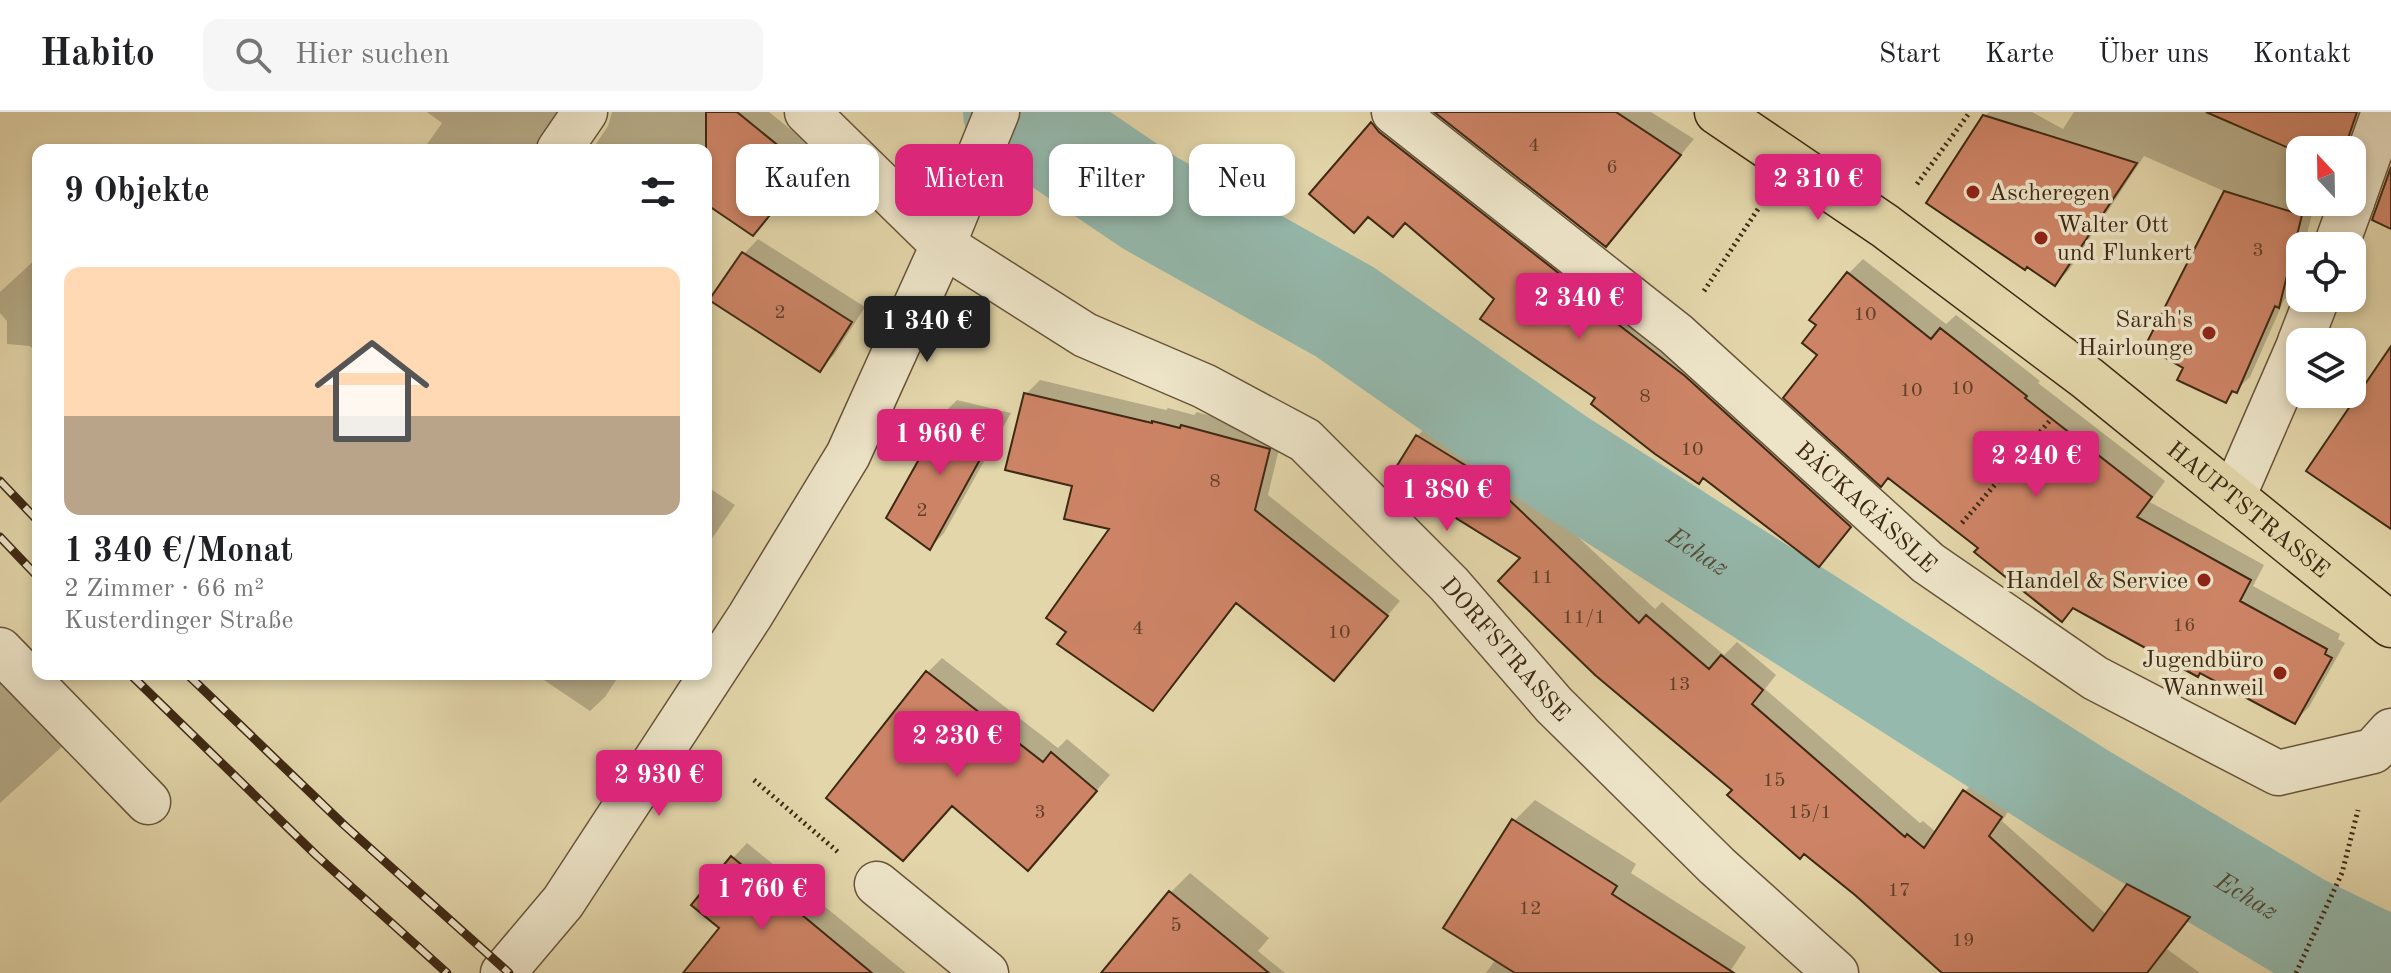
<!DOCTYPE html>
<html lang="de">
<meta charset="utf-8">
<style>
body{margin:0;font-family:"Old Standard TT",serif;background:#f6f6f6;color:#202124;height:100vh;display:flex;flex-direction:column;font-size:30px;white-space:nowrap}
*{box-sizing:border-box;margin:0}
p{font-size:26px;color:#757577}
.icon{flex:none;width:44px;height:44px;fill:none;stroke:currentColor;stroke-width:2;stroke-linecap:round;stroke-linejoin:round}
.map{position:relative;flex:1;overflow:hidden}
.details{position:absolute;left:32px;top:32px;width:680px;height:536px;display:flex;flex-direction:column;background:#fff;border-radius:16px;box-shadow:0 4px 12px #0003}
.details>*{flex:none}
.top-card{position:absolute;left:736px;top:32px;width:760px;height:72px;display:flex;gap:16px}
.needle{width:52px;rotate:338deg}
.controls{position:absolute;left:2286px;top:24px;display:grid;gap:16px}
.controls a{display:grid;place-items:center;width:80px;height:80px;border-radius:16px;background:#fff;box-shadow:0 4px 12px #0003;font-size:40px}
.price{position:absolute;translate:-50% -68px;padding:0 18px;border-radius:8px;background:#db2777;color:#fff;font-size:26px;line-height:52px;filter:drop-shadow(0 2px 4px #0008)}
.price::after{content:'';position:absolute;left:50%;top:48px;width:24px;height:18px;margin-left:-12px;background:inherit;clip-path:polygon(0 0,100% 0,50% 100%)}
.price.selected{background:#222;color:#fff}
ul{padding:0;list-style:none}
li{display:grid;align-content:center;gap:16px;height:424px;padding:0 32px}
li span{display:grid;place-items:center;height:248px;border-radius:16px;color:#555}
li>.icon{margin-inline-start:auto}
span .icon{width:144px;height:144px;fill:#fffc;stroke-width:1}
li b{font-size:34px}
h2{display:flex;justify-content:space-between;align-items:center;height:96px;padding:0 32px;font-size:34px}
.tag{padding:0 28px;border-radius:16px;background:#fff;box-shadow:0 4px 12px #0003;font-size:28px;line-height:72px}
.tag.selected{background:#db2777;color:#fff}
header{display:flex;align-items:center;gap:48px;box-sizing:border-box;height:112px;padding:0 40px;background:#fff;border-bottom:2px solid #e0e0e0}
header strong{font-size:38px}
nav{display:flex;gap:44px;margin-inline-start:auto;font-size:28px}
.search{width:560px;height:72px;background:#f6f6f6;display:flex;align-items:center;gap:20px;box-sizing:border-box;padding:0 28px;border-radius:16px;color:#757577;font-size:30px}
.map>svg:first-child{display:block}
.shadow{fill:#0003}
.lines{fill:none;stroke-linecap:round;stroke-linejoin:round}
.river{stroke:#95b9ad;stroke-width:106}
.building{fill:#cd8466;stroke:#3f2913;stroke-width:2}
.minor-casing{stroke:#685439;stroke-width:47}
.major-casing{stroke:#3f2913;stroke-width:47}
.path{stroke:#3f2913;stroke-width:5;stroke-dasharray:2 4;stroke-linecap:butt}
.minor{stroke:#ede4c8;stroke-width:44}
.major{stroke:#e3d6aa;stroke-width:44}
.rail-casing{stroke:#3f2913;stroke-width:9}
.rail{stroke:#ede4c8;stroke-width:6;stroke-dasharray:18;stroke-linecap:butt}
.poi-dot{fill:#8f2418;stroke:#ede4c8;stroke-width:3}
.labels{text-anchor:middle;stroke-width:7;stroke-linejoin:round;paint-order:stroke}
.number-label{font-size:20px;fill:#624028}
.poi-label{font-size:24px;fill:#3f2913;stroke:#ede4c8;text-anchor:end}
.street-label{font-size:24px;fill:#3f2913;stroke:#ede4c8}
.water-label{font-size:26px;font-style:italic;fill:#544d3a;stroke:#ede4c8}
</style>
<header>
<strong>Habito</strong>
<div class="search"><svg class="icon" aria-label="search" viewBox="0 0 24 24"><circle cx="10" cy="10" r="6"/><path d="M15 15l6 6"/></svg>Hier suchen</div>
<nav><a>Start</a><a>Karte</a><a>Über uns</a><a>Kontakt</a></nav>
</header>
<div class="map">
<svg width="2391" height="861" viewBox="0 0 2391 861">
<rect width="100%" height="100%" fill="#e3d6aa"/>
<filter id="stains"><feTurbulence type="fractalNoise" baseFrequency=".0025" numOctaves="4"/><feColorMatrix values="0 0 0 0 .2 0 0 0 0 .09 0 0 0 0 .02 0 0 0 .5 -.17"/></filter>
<radialGradient id="worn" r=".72"><stop offset=".6" stop-color="#630" stop-opacity="0"/><stop offset="1" stop-color="#630" stop-opacity=".3"/></radialGradient>
<path class="shadow" d="M427,0H557L548,19L554,38H423L442,11Z
M612,0H769L820,41L753,121L706,89V38H592L608,14Z
M1384,0L1861,402L1819,453L1598,286L1497,186L1406,109L1369,103L1312,82Z
M1438,0H1651L1694,27L1606,133Z
M1989,0H2032L2063,17L2074,0H2365L2352,38H2300V90H2315L2304,134H2300V150L2292,180L2284,188L2250,265L2225,289L2185,255L2147,233L2226,80L2144,44L2069,158L2055,172L1985,4Z
M758,127L865,195L834,243L819,257L744,142Z
M38,145V242L30,234L7,232V209L0,201V180Z
M1863,147L1946,212L1956,203L2040,269L2038,271L2165,369L2150,390L2264,453L2253,474L2340,522L2338,527L2345,531L2309,595L2295,609L1980,435L1820,242L1819,213L1848,162Z
M1040,268L1166,298L1168,296L1194,303L1197,300L1282,324L1268,383L1400,489L1334,566L1238,490L1167,582L1153,596L1069,519L1112,416L1075,373L1026,282Z
M957,288L1011,301L944,421L930,436L942,303Z
M1432,310L1500,352L1655,497L1662,490L1724,543L1737,530L1776,563L1765,577L1920,711L1923,709L1937,721L1965,679L1979,665L2015,689L2002,709L2107,803L2128,773L2143,758L2202,790L2167,837L2200,861H1945L1735,678L1524,445L1417,324Z
M706,374L735,393L706,435Z
M942,546L1058,636L1067,627L1110,663L1042,742L953,692L927,561Z
M0,559L65,632L0,691Z
M535,562H620L605,585L590,599Z
M1535,688L1636,752L1631,761L1746,835L1729,861H1486L1496,847L1514,709Z
M747,731L906,861H685L722,816L733,746Z
M1190,761L1269,826L1258,839L1285,861H1104L1171,780Z
M2343,852L2355,861H2335Z"/>
<g class="lines">
<path class="river" id="s1" d="M1016,0L1150,91L1345,200L1559,350L2076,681L2300,815L2391,859"/>
</g>
<path class="building" d="M706,0H737L807,57L753,124L706,92Z
M1434,0H1616L1681,43L1606,135Z
M2206,0H2357L2344,38H2300V41Z
M1983,3L2137,51L2055,174L2027,155L2025,158L1926,91Z
M1371,10L1379,20L1575,174L1572,178L1617,208L1615,210L1685,264L1851,415L1819,455L1703,366L1699,372L1655,342L1591,292L1595,286L1480,207L1494,187L1405,111L1393,125L1368,105L1354,121L1309,82Z
M2391,55V117L2372,108Z
M2224,79L2302,103L2279,196L2275,194L2237,281L2232,279L2226,291L2177,268L2183,256L2145,234Z
M742,140L852,210L820,260L709,188Z
M1847,160L1931,227L1940,216L2027,284L2025,286L2152,385L2137,405L2251,468L2240,489L2327,537L2325,542L2332,546L2295,612L2200,561L2198,565L2073,496L2062,510L1974,440L1978,436L1888,366L1881,375L1783,286L1817,243L1802,231L1816,213L1809,208Z
M2391,234V417L2306,359Z
M1024,281L1152,311V309L1180,316L1181,313L1270,337L1255,398L1388,504L1334,569L1236,491L1153,599L1057,532L1066,520L1046,506L1109,417L1064,407L1072,374L1005,358Z
M940,302L998,315L930,438L886,406L918,349Z
M1416,323L1486,366L1639,511L1646,503L1709,557L1721,543L1763,578L1752,592L1905,725L1907,722L1924,736L1963,678L2002,705L1989,724L2093,819L2127,772L2190,805L2147,861H1942L1855,783L1804,742L1800,747L1727,683L1732,678L1595,563L1498,469L1520,446L1390,365Z
M926,559L1043,650L1051,640L1097,679L1028,759L952,694L903,749L826,686Z
M1512,707L1617,774L1612,782L1734,861H1515L1443,816Z
M731,744L872,861H683L719,816L691,793Z
M1169,779L1269,861H1101Z"/>
<g class="lines">
<defs>
<g id="minor">
<path id="s2" d="M807,0L943,133L1085,223L1204,274L1305,328L1449,472L1554,593L1717,754L1836,861"/>
<path id="s3" d="M1394,0L1676,222L1928,451L2095,566L2278,661L2373,639L2391,619"/>
<path d="M559,38L585,0"/>
<path d="M2352,90L2384,0"/>
<path d="M2336,134L2352,90"/>
<path d="M2300,230L2317,186"/>
<path d="M2233,385L2300,231"/>
<path d="M0,538L148,690"/>
<path d="M877,772L986,861"/>
<path d="M503,861L563,790L750,504L848,343L943,133L997,0"/>
</g>
<g id="major">
<path id="s4" d="M1717,0L1885,114L2087,266L2391,513"/>
</g>
</defs>
<use href="#minor" class="minor-casing"/>
<use href="#major" class="major-casing"/>
<path class="path" d="M1917,72L1970,0
M1704,179L1760,94
M1962,411L2052,306
M754,668L838,740
M2296,861L2342,761L2358,698"/>
<use href="#minor" class="minor"/>
<use href="#major" class="major"/>
<defs>
<path id="rail" d="M0,369L38,409
M0,425L38,465
M130,562L316,743L447,861
M187,562L343,712L509,861"/>
</defs>
<use href="#rail" class="rail-casing"/>
<use href="#rail" class="rail"/>
</g>
<g class="poi-dot">
<circle cx="1973" cy="80" r="8"/>
<circle cx="2041" cy="126" r="8"/>
<circle cx="2209" cy="221" r="8"/>
<circle cx="2204" cy="468" r="8"/>
<circle cx="2280" cy="561" r="8"/>
</g>
<g class="labels">
<g class="number-label">
<text x="1534" y="39">4</text>
<text x="1612" y="61">6</text>
<text x="2258" y="144">3</text>
<text x="780" y="206">2</text>
<text x="1865" y="208">10</text>
<text x="1962" y="282">10</text>
<text x="1911" y="284">10</text>
<text x="1645" y="290">8</text>
<text x="1692" y="343">10</text>
<text x="1215" y="375">8</text>
<text x="922" y="404">2</text>
<text x="1542" y="471">11</text>
<text x="1584" y="511">11/1</text>
<text x="2184" y="519">16</text>
<text x="1138" y="522">4</text>
<text x="1339" y="526">10</text>
<text x="1679" y="578">13</text>
<text x="1774" y="674">15</text>
<text x="1040" y="706">3</text>
<text x="1810" y="706">15/1</text>
<text x="1899" y="784">17</text>
<text x="1530" y="802">12</text>
<text x="1176" y="819">5</text>
<text x="1963" y="834">19</text>
</g>
<g class="poi-label">
<text x="1989" y="88" text-anchor="start">Ascheregen</text>
<text x="2057" y="120" text-anchor="start">Walter Ott<tspan x="2057" dy="28">und Flunkert</tspan></text>
<text x="2193" y="215">Sarah's<tspan x="2193" dy="28">Hairlounge</tspan></text>
<text x="2188" y="476">Handel &amp; Service</text>
<text x="2264" y="555">Jugendbüro<tspan x="2264" dy="28">Wannweil</tspan></text>
</g>
<g class="street-label">
<text dy="8" stroke="none"><textPath href="#s3" startOffset="616">BÄCKAGÄSSLE</textPath></text>
<text dy="8" stroke="none"><textPath href="#s4" startOffset="664">HAUPTSTRASSE</textPath></text>
<text dy="8" stroke="none"><textPath href="#s2" startOffset="892">DORFSTRASSE</textPath></text>
</g>
<g class="water-label">
<text dy="9" stroke="none"><textPath href="#s1" startOffset="812">Echaz</textPath></text>
<text dy="9" stroke="none"><textPath href="#s1" startOffset="1460">Echaz</textPath></text>
</g>
</g>
<rect width="100%" height="100%" filter="url(#stains)"/>
<rect width="100%" height="100%" fill="url(#worn)"/>
</svg>
<div class="controls">
<a><svg class="needle" viewBox="-14 -14 28 28"><path d="M0-13l5 13h-10z" fill="#e53935"/><path d="M0 13l5-13h-10z" fill="#757577"/></svg></a>
<a><svg class="icon" aria-label="locate" viewBox="0 0 24 24"><circle cx="12" cy="12" r="6"/><path d="M12 2v4M12 18v4M2 12h4M18 12h4"/></svg></a>
<a><svg class="icon" aria-label="layers" viewBox="0 0 24 24"><path d="M12 4l9 5-9 5-9-5zM3 14l9 5 9-5"/></svg></a>
</div>
<b class="price" style="left:1818px;top:110px">2 310 €</b>
<b class="price" style="left:1579px;top:229px">2 340 €</b>
<b class="price selected" style="left:927px;top:252px">1 340 €</b>
<b class="price" style="left:940px;top:365px">1 960 €</b>
<b class="price" style="left:2036px;top:387px">2 240 €</b>
<b class="price" style="left:1447px;top:421px">1 380 €</b>
<b class="price" style="left:957px;top:667px">2 230 €</b>
<b class="price" style="left:659px;top:706px">2 930 €</b>
<b class="price" style="left:762px;top:820px">1 760 €</b>
<div class="top-card">
<a class="tag">Kaufen</a>
<a class="tag selected">Mieten</a>
<a class="tag">Filter</a>
<a class="tag">Neu</a>
</div>
<section class="details">
<h2>9 Objekte<svg class="icon" aria-label="filters" viewBox="0 0 24 24"><path d="M4 7h16M4 17h16"/><circle cx="9" cy="7" r="2"/><circle cx="15" cy="17" r="2"/></svg></h2>
<ul>
<li><span style="background:linear-gradient(#ffd9b3 60%,#b9a48a 0)"><svg class="icon" aria-label="home" viewBox="0 0 24 24"><path d="M3 11l9-7 9 7M6 9v11h12V9"/></svg></span><div><b>1 340 €/Monat</b><p>2 Zimmer · 66 m²</p><p>Kusterdinger Straße</p></div></li>
</ul>
</section>
</div>
